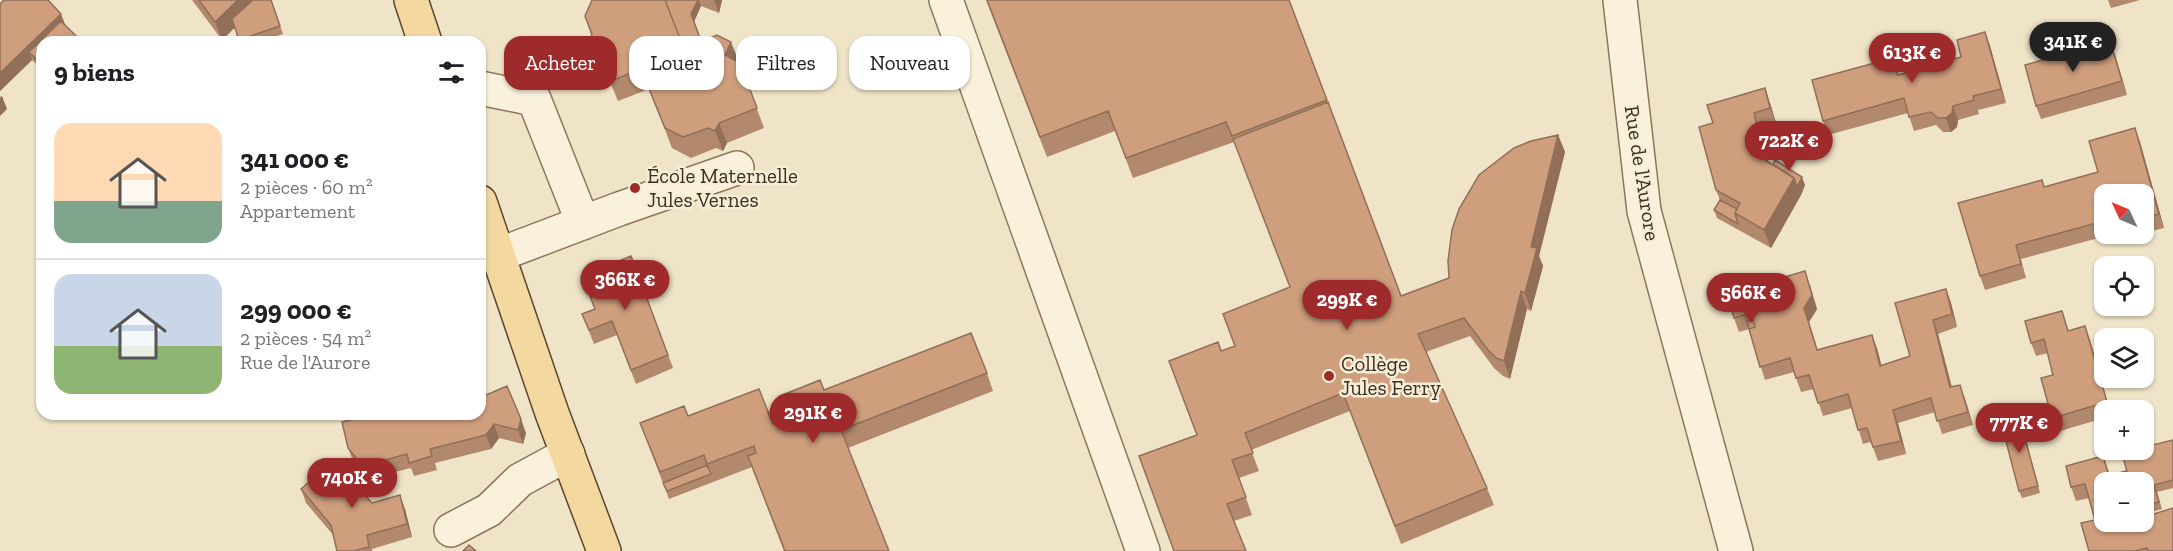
<!DOCTYPE html>
<html lang="fr">
<meta charset="utf-8">
<style>
body{margin:0;font-family:"Zilla Slab",serif;background:#f6f6f6;color:#202124;height:100vh;display:flex;flex-direction:column;font-size:22px;white-space:nowrap}
*{box-sizing:border-box;margin:0}
p{font-size:20px;color:#757577}
.icon{flex:none;width:33px;height:33px;fill:none;stroke:currentColor;stroke-width:2;stroke-linecap:round;stroke-linejoin:round}
.map{position:relative;flex:1;overflow:hidden}
.drawer{position:absolute;left:36px;top:36px;width:450px;height:384px;display:flex;flex-direction:column;background:#fff;border-radius:18px;box-shadow:0 2px 4px #0004}
.drawer>*{flex:none}
.hud{position:absolute;left:504px;top:36px;width:570px;height:54px;display:flex;gap:12px}
.needle{width:39px;rotate:314deg}
.buttons{position:absolute;left:2094px;top:184px;display:grid;gap:12px}
.buttons a{display:grid;place-items:center;width:60px;height:60px;border-radius:12px;background:#fff;box-shadow:0 2px 4px #0004;font-size:30px}
.price{position:absolute;translate:-50% -51px;padding:0 14px;border-radius:21px;background:#9e2a2b;color:#fff;font-size:20px;line-height:39px;filter:drop-shadow(0 2px 3px #0008)}
.price::after{content:'';position:absolute;left:50%;top:36px;width:18px;height:14px;margin-left:-9px;background:inherit;clip-path:polygon(0 0,100% 0,50% 100%)}
.price.selected{background:#222;color:#fff}
ul{padding:0;list-style:none}
li{display:flex;align-items:center;gap:18px;height:150px;padding:0 18px}
li+li{border-top:2px solid #e0e0e0}
li span{display:grid;place-items:center;flex:none;width:168px;height:120px;border-radius:18px;color:#555}
li>.icon{margin-inline-start:auto}
span .icon{width:72px;height:72px;fill:#fffc;stroke-width:1}
li b{font-size:26px}
h2{display:flex;justify-content:space-between;align-items:center;height:72px;padding:0 18px;font-size:26px}
.tag{padding:0 21px;border-radius:18px;background:#fff;box-shadow:0 2px 4px #0004;font-size:21px;line-height:54px}
.tag.selected{background:#9e2a2b;color:#fff}
.map>svg:first-child{display:block}
.lines{fill:none;stroke-linecap:round;stroke-linejoin:round}
.minor-casing{stroke:#8d765c;stroke-width:36}
.major-casing{stroke:#5b4430;stroke-width:36}
.minor{stroke:#faf1dc;stroke-width:33}
.major{stroke:#f3d9a0;stroke-width:33}
.wall{fill:#b2896c}
.shaded-wall{fill:#916f58}
.building{fill:#cf9f7d;stroke:#916f58;stroke-width:1.5}
.poi-dot{fill:#9e2a2b;stroke:#f7eed8;stroke-width:2}
.labels{text-anchor:middle;stroke-width:5;stroke-linejoin:round;paint-order:stroke}
.street-label{font-size:21px;fill:#3d2e20;stroke:#f7eed8}
.poi-label{font-size:21px;fill:#3d2e20;stroke:#f7eed8;text-anchor:start}
</style>
<div class="map">
<svg width="2173" height="551" viewBox="0 0 2173 551">
<rect width="100%" height="100%" fill="#f0e4c8"/>
<g class="lines">
<defs>
<path id="minor" d="M946,0L1143,551
M1620,0L1644,211L1736,551
M480,88L534,99L583,223
M498,255L619,209L737,168
M451,530L489,510L520,480L568,454"/>
<path id="major" d="M411,0L425,42
M480,202L552,413L604,551"/>
</defs>
<use href="#minor" class="minor-casing"/>
<use href="#major" class="major-casing"/>
<use href="#minor" class="minor"/>
<use href="#major" class="major"/>
</g>
<path class="wall" d="M192,0H271L283,34L258,42H240L235,27L222,40Z
M592,0H722L719,13L701,6L694,21L700,38L740,63L764,128L727,143L723,151L716,148L691,158L672,148L649,89L618,101L604,67L596,64L589,44L591,35L585,16Z
M986,0H1289L1401,296L1449,278L1558,135L1565,152L1539,256L1543,266L1531,311L1527,309L1510,379L1503,376L1494,368L1470,336L1426,352L1487,488L1494,505L1401,544L1350,411L1251,450L1259,471L1239,478L1252,515L1234,521L1197,435L1221,351L1235,346L1290,287L1234,142L1133,178L1115,131L1047,157Z
M2108,0H2140L2111,8Z
M0,4L42,42V69L32,60L0,91Z
M1985,32L1990,46L2006,103L1978,110L1979,114L1958,120L1957,127L1951,132H1943L1936,125L1914,131L1908,113L1828,135L1823,121L1899,75L1961,57Z
M2110,41L2115,55L2127,95L2041,119L2036,106Z
M1765,88L1777,126L1760,131L1768,161L1805,185L1801,195L1771,248L1717,218L1714,210L1720,200L1716,190L1713,123Z
M2135,128L2140,142L2164,228L2144,233V195H2104V234H2113L2021,259L2026,278L1985,290L1980,276L2044,187L2098,172Z
M2119,234H2142L2121,240Z
M631,256L673,368L636,384L617,335L594,344L582,314L594,309Z
M1810,285L1817,309L1809,322L1817,350L1877,348L1881,365L1910,356L1946,289L1951,303L1957,327L1938,334L1952,387L1965,399L1973,425L1942,434L1935,412L1898,423L1906,454L1878,461L1871,442L1863,444L1852,408L1823,416L1814,389L1801,392L1794,372L1765,380L1749,329L1739,332L1734,318Z
M2069,331L2090,340L2110,411H2104V418L2057,432L2052,418L2053,375L2048,353L2036,356L2031,343Z
M987,373L993,391L848,448L889,551H784L752,467L669,499L647,441L688,416L768,413L784,406L780,396L824,390Z
M486,395L526,433L523,444L499,438L491,449L435,463L437,470L414,476L411,468L368,479L353,461L348,448Z
M2022,425L2040,493L2022,498L2019,491Z
M2173,440V488L2157,492L2162,509L2144,514V483H2104L2173,551H2089L2095,520L2089,498L2076,501L2071,487L2103,456L2110,475L2126,471Z
M301,489L405,509L412,537L372,549V551H337L334,536L306,503Z"/>
<path class="shaded-wall" d="M238,0H258L259,4L222,40L215,22Z
M698,0H699L701,6L694,22L691,14Z
M714,0H722L719,13Z
M61,14L66,27L29,52L32,60L0,91V73Z
M1985,32L1990,46L2006,103L2001,89Z
M2110,41L2115,55L2127,95L2122,81Z
M731,42L739,62L725,55Z
M1765,88L1771,106L1777,126L1770,108Z
M2,96L7,109L0,116V97Z
M1953,106L1958,120L1957,127L1951,132L1946,118Z
M1754,113L1760,131L1770,170L1765,160Z
M719,123L727,143L723,151L715,131Z
M2135,128L2140,142L2164,228L2159,214Z
M1558,135L1565,152L1539,256L1543,266L1531,311L1525,293L1531,247Z
M1802,177L1805,185L1801,195L1771,248L1764,230L1794,178Z
M1805,271L1817,309L1809,322L1822,364L1804,308Z
M1946,289L1951,303L1957,327L1952,314Z
M1521,291L1527,309L1510,379L1504,361Z
M1933,320L1938,334L1955,401L1950,387Z
M2085,326L2090,340L2110,411L2107,402Z
M1872,335L1877,348L1885,379L1880,366Z
M1960,385L1965,399L1973,425L1968,412Z
M1893,410L1898,423L1906,454L1901,441Z
M2019,417L2022,425L2040,493L2038,486Z
M521,419L526,433L523,444L518,430Z
M494,424L499,438L491,449L486,435Z
M400,495L405,509L412,537L407,524Z"/>
<path class="building" d="M4,0H48L61,14L0,73V4Z
M199,0H238L215,22Z
M253,0H271L280,26L239,40L232,19Z
M592,0H665L684,49L717,35L731,42L725,55L740,63L757,108L719,123L715,131L708,128L683,137L665,128L641,69L611,81L597,47L589,44L592,34L585,16Z
M665,0H698L691,14L700,38L705,40L684,49Z
M987,0H1289L1327,100L1232,136L1226,122L1126,158L1108,111L1040,137Z
M61,21L78,38L74,42H42V65L29,52Z
M1985,32L2001,89L1973,96L1974,100L1953,106L1952,113L1946,118H1938L1931,112L1909,117L1904,98L1823,121L1812,80L1893,58L1898,75L1961,57L1957,40Z
M2110,41L2122,81L2036,106L2025,65Z
M1765,88L1770,108L1754,113L1765,160L1794,178L1764,230L1735,213L1740,203L1716,190L1699,127L1713,123L1707,105Z
M1328,102L1401,296L1449,278L1448,261L1452,230L1459,209L1479,175L1514,148L1531,141L1558,135L1531,247L1537,248L1525,293L1521,291L1504,361L1496,358L1488,350L1464,318L1418,334L1487,488L1395,526L1343,393L1245,433L1253,453L1232,460L1246,497L1227,504L1246,551H1174L1139,456L1197,435L1169,361L1218,342L1221,351L1235,346L1223,314L1290,287L1233,139Z
M2135,128L2159,214L2144,218V195H2104V221L2016,245L2021,264L1980,276L1958,203L2042,180L2044,187L2098,172L2089,141Z
M1775,160L1802,177L1797,187L1794,178L1773,164Z
M1720,200L1737,209L1735,213L1738,224L1714,210Z
M631,256L668,355L631,370L612,321L589,330L582,314L595,309L582,276Z
M1805,271L1812,295L1804,308L1817,350L1872,335L1880,366L1910,356L1895,303L1946,289L1952,314L1933,320L1950,387L1960,385L1968,412L1937,421L1931,398L1893,410L1901,441L1873,447L1867,428L1858,430L1848,394L1818,403L1809,375L1796,378L1790,358L1760,367L1749,329L1755,327L1751,313L1734,318L1727,294Z
M2062,311L2068,331L2085,326L2107,402L2052,418L2041,378L2053,375L2044,339L2031,343L2025,321Z
M1753,320L1755,327L1749,329L1747,321Z
M971,333L987,373L841,430L889,551H785L748,456L756,453L754,446L707,464L704,455L660,472L640,423L684,406L688,416L759,389L773,424L789,418L780,396L820,380L824,390Z
M480,386H483L486,395L507,386L521,419L518,430L494,424L486,435L430,449L432,456L409,463L407,454L363,466L348,448L342,422L374,414H480Z
M784,406L788,418L773,424L768,413Z
M2019,417L2038,486L2019,491L2001,422Z
M2173,440V480L2154,485L2159,502L2144,506V483H2130L2122,453L2133,450H2144V447Z
M2103,456L2109,476L2126,471L2129,483H2104V522H2144V517L2173,508V551H2148L2147,548L2135,551H2089L2081,523L2095,520L2085,484L2071,487L2066,466Z
M334,460L372,503L400,495L407,524L367,535L369,547L353,551H337L331,525L301,489Z
M707,465L711,474L667,491L663,483Z
M469,545L476,551H463Z"/>
<g class="poi-dot">
<circle cx="635" cy="188" r="6"/>
<circle cx="1329" cy="376" r="6"/>
</g>
<g class="labels">
<g class="street-label">
<text transform="translate(1642 173) rotate(81)" y="7">Rue de l'Aurore</text>
</g>
<g class="poi-label">
<text x="647" y="183">École Maternelle<tspan x="647" dy="24">Jules Vernes</tspan></text>
<text x="1341" y="371">Collège<tspan x="1341" dy="24">Jules Ferry</tspan></text>
</g>
</g>
</svg>
<div class="buttons">
<a><svg class="needle" viewBox="-14 -14 28 28"><path d="M0-13l5 13h-10z" fill="#e53935"/><path d="M0 13l5-13h-10z" fill="#757577"/></svg></a>
<a><svg class="icon" aria-label="locate" viewBox="0 0 24 24"><circle cx="12" cy="12" r="6"/><path d="M12 2v4M12 18v4M2 12h4M18 12h4"/></svg></a>
<a><svg class="icon" aria-label="layers" viewBox="0 0 24 24"><path d="M12 4l9 5-9 5-9-5zM3 14l9 5 9-5"/></svg></a>
<a>+</a>
<a>−</a>
</div>
<b class="price selected" style="left:2073px;top:73px">341K €</b>
<b class="price" style="left:1912px;top:84px">613K €</b>
<b class="price" style="left:1789px;top:172px">722K €</b>
<b class="price" style="left:625px;top:311px">366K €</b>
<b class="price" style="left:1751px;top:324px">566K €</b>
<b class="price" style="left:1347px;top:331px">299K €</b>
<b class="price" style="left:813px;top:444px">291K €</b>
<b class="price" style="left:2019px;top:454px">777K €</b>
<b class="price" style="left:352px;top:509px">740K €</b>
<div class="hud">
<a class="tag selected">Acheter</a>
<a class="tag">Louer</a>
<a class="tag">Filtres</a>
<a class="tag">Nouveau</a>
</div>
<section class="drawer">
<h2>9 biens<svg class="icon" aria-label="filters" viewBox="0 0 24 24"><path d="M4 7h16M4 17h16"/><circle cx="9" cy="7" r="2"/><circle cx="15" cy="17" r="2"/></svg></h2>
<ul>
<li><span style="background:linear-gradient(#ffd9b3 65%,#7fa58c 0)"><svg class="icon" aria-label="home" viewBox="0 0 24 24"><path d="M3 11l9-7 9 7M6 9v11h12V9"/></svg></span><div><b>341 000 €</b><p>2 pièces · 60 m²</p><p>Appartement</p></div></li>
<li><span style="background:linear-gradient(#c9d6e8 60%,#8fb573 0)"><svg class="icon" aria-label="home" viewBox="0 0 24 24"><path d="M3 11l9-7 9 7M6 9v11h12V9"/></svg></span><div><b>299 000 €</b><p>2 pièces · 54 m²</p><p>Rue de l'Aurore</p></div></li>
</ul>
</section>
</div>
